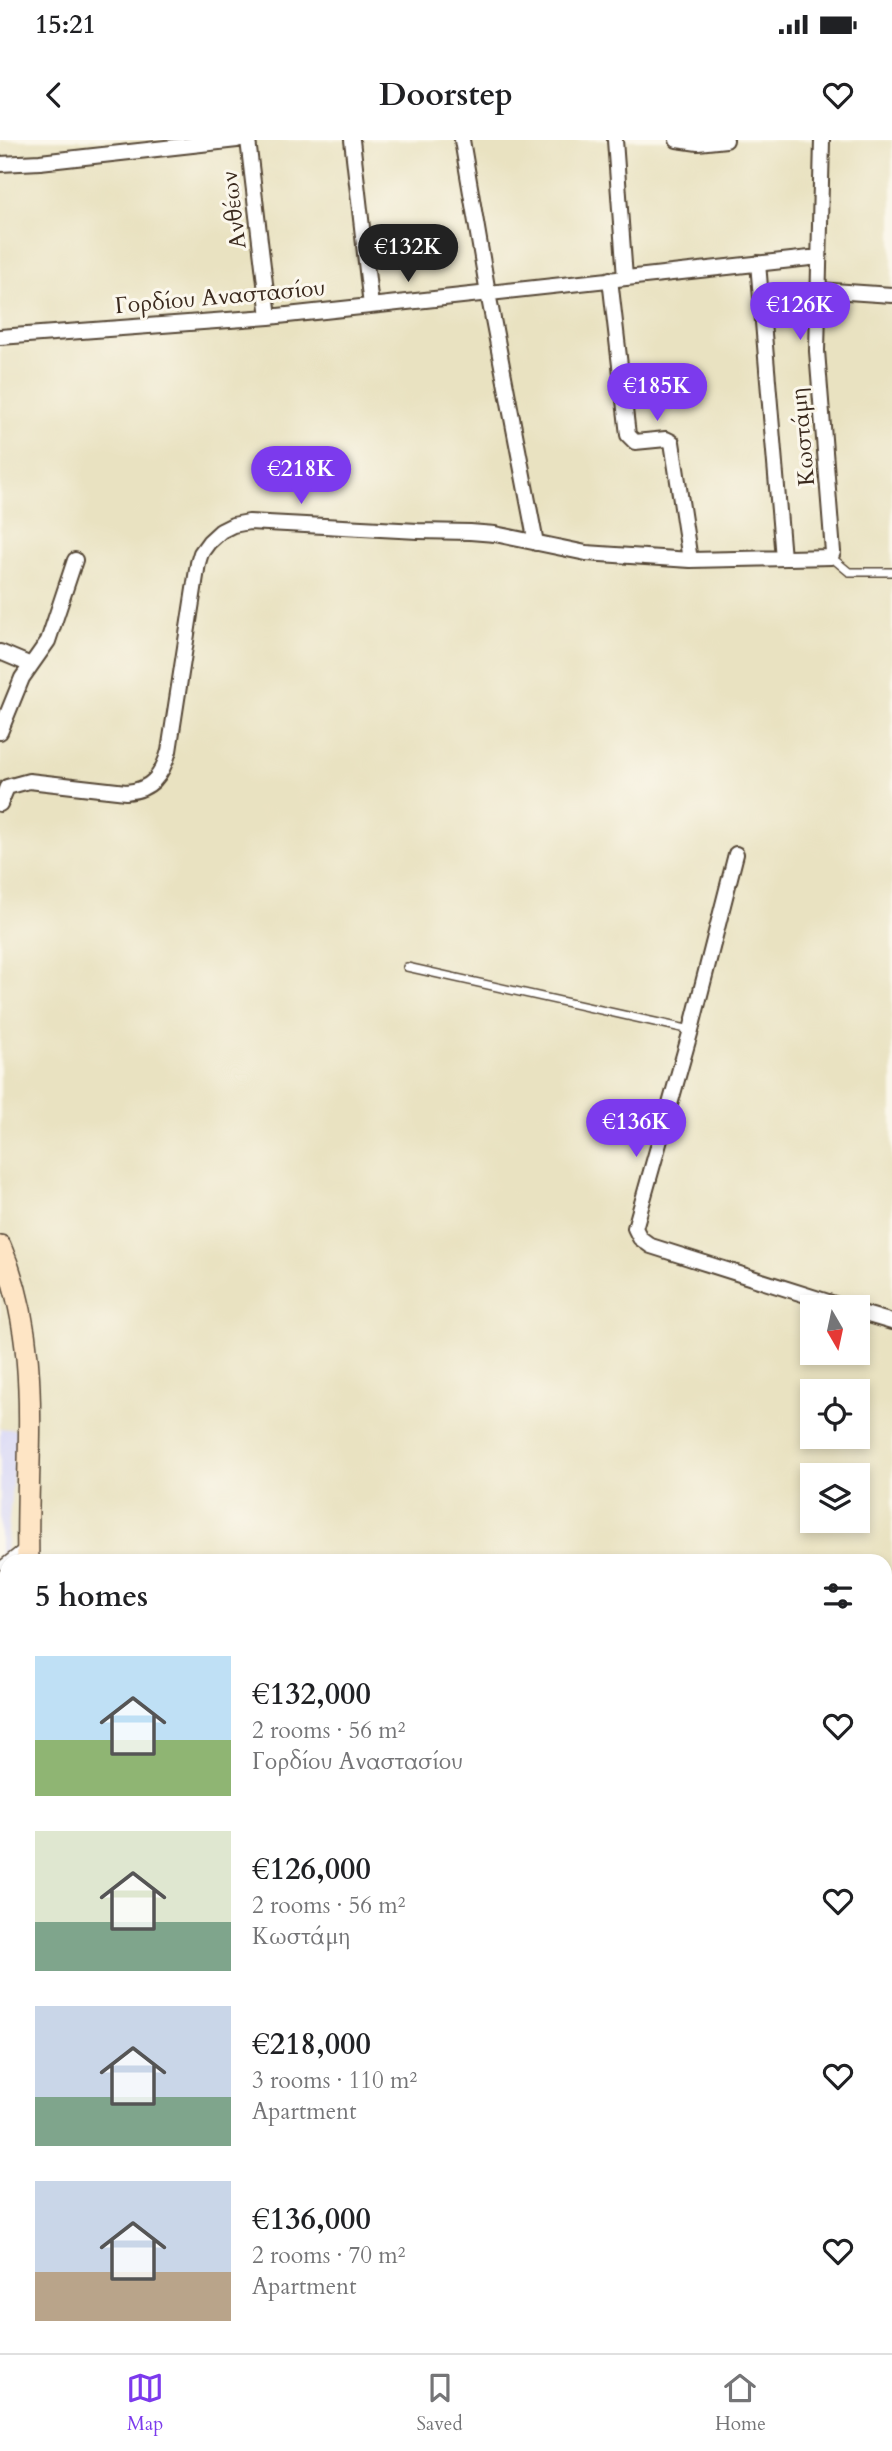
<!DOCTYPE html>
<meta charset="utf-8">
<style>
body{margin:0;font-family:Cardo,serif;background:#f2f2f2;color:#202124;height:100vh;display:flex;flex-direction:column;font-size:26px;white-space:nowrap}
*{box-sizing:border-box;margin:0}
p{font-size:23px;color:#757577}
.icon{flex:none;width:38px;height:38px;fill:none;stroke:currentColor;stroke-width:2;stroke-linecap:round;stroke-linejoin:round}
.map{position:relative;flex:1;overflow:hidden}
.details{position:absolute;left:0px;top:1414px;width:892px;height:800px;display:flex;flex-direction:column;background:#fff;border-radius:21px 21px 0 0;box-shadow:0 4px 10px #0003}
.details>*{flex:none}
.needle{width:46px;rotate:171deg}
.buttons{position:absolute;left:800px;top:1155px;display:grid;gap:14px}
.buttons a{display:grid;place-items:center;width:70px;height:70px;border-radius:0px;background:#fff;box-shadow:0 4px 10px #0003;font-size:35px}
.price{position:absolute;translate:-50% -60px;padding:0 16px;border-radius:24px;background:#7c3aed;color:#fff;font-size:23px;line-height:46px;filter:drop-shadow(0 2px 4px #0008)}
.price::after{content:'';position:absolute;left:50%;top:42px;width:21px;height:16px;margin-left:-10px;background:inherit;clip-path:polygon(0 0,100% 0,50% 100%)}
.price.on{background:#222;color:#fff}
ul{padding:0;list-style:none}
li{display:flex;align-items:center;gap:21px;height:175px;padding:0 35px}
li span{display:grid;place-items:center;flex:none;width:196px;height:140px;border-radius:0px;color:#555}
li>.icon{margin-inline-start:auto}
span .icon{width:84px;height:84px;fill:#fffc;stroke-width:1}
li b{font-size:30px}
h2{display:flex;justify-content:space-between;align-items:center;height:84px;padding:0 35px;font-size:30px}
.status{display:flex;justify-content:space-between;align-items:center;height:49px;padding:0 35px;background:#fff;direction:ltr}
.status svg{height:19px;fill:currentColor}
header{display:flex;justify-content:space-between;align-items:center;height:91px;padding:0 35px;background:#fff;font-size:32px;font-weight:700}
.tabs{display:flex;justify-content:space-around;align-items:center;height:98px;border-top:2px solid #e0e0e0;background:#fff;font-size:19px;color:#757577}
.tabs a{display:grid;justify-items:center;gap:4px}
.tabs .on{color:#7c3aed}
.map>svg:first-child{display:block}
.built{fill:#d7d7f8}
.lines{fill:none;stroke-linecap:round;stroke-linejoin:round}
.lane-casing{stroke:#554636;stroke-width:10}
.street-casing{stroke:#554636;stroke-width:18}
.secondary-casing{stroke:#554636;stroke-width:24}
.lane{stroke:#fff;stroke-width:7}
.street{stroke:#fff;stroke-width:14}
.secondary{stroke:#fee5c5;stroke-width:21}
.labels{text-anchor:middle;stroke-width:6;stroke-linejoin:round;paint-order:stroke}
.street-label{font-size:23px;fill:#3b2a1e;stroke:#fbf7ec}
</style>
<div class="status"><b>15:21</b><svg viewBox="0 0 49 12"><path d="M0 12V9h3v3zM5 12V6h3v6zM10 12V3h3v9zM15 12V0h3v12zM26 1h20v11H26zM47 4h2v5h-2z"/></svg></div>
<header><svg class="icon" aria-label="back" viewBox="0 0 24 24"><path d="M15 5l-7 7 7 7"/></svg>Doorstep<svg class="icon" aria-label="heart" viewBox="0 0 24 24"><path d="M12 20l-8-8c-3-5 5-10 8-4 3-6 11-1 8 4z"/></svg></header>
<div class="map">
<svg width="892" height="2213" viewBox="0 0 892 2213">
<rect width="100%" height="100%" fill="#fbf7ec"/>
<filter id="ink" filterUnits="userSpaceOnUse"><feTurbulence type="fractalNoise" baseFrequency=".0143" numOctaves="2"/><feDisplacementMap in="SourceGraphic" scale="14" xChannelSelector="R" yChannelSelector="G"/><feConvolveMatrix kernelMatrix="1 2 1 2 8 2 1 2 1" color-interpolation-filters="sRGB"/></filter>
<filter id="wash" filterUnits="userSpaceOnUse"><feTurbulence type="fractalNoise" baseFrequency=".00686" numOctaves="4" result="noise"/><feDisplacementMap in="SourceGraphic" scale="28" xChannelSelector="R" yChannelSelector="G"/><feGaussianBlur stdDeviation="1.57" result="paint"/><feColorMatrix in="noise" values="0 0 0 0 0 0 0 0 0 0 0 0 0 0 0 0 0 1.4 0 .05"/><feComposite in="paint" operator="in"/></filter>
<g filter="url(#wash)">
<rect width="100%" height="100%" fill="#e9e2c1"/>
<path class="built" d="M0,1288L17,1290L6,1412L0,1416Z"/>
</g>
<g filter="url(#ink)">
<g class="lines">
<defs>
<path id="lane" d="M831,417L849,432H892
M407,827L691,890
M0,1426L24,1407
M0,1534L7,1573
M0,1613H7
M886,1754L892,1753"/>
<path id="street" d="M248,0L269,177
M352,0L371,166
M462,0L488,153L536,403
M615,0L625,138
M677,0L698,3L726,0
M0,24L40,22L237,0
M758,123L783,418
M610,139L628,295L635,302L666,299L672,302L690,420
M818,150L892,155
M0,197L269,177L819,117
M0,512L31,525
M0,592L22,538L48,501L75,420
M0,664L7,647L29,641L126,652C152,650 162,635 169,611L198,423L201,413L209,402L221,391L233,385L249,382L418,391L470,392L495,394L586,413L690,420L831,417L833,412L817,211L822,0
M736,714L691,890L635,1088L640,1098L651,1106L844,1167
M858,1172L892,1182
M0,1961L7,1970
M842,2207L843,2213
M146,2213L147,2207"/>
<path id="secondary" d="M0,1106C44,1208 25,1313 28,1421
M179,2207L183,2213"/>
</defs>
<use href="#lane" class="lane-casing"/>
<use href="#street" class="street-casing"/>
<use href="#secondary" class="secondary-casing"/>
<use href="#lane" class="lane"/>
<use href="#street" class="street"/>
<use href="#secondary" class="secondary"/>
</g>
</g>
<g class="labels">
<g class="street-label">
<text transform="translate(233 70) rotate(-97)" y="8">Ανθέων</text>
<text transform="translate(220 156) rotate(-5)" y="8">Γορδίου Αναστασίου</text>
<text transform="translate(802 297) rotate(-95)" y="8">Κωστάμη</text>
</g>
</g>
</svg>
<div class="buttons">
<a><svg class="needle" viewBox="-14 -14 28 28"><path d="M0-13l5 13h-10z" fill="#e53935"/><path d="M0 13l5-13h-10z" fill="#757577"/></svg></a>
<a><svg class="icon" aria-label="locate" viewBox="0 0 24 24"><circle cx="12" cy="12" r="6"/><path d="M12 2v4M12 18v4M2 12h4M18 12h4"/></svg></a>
<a><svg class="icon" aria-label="layers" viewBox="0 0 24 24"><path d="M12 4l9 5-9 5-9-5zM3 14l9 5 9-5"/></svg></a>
</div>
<b class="price on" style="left:408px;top:144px">€132K</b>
<b class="price" style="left:800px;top:202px">€126K</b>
<b class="price" style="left:657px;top:283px">€185K</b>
<b class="price" style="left:301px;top:366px">€218K</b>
<b class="price" style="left:636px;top:1019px">€136K</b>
<section class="details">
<h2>5 homes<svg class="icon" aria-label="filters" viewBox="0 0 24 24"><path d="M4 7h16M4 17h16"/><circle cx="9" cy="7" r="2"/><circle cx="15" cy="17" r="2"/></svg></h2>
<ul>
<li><span style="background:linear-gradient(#bfe0f5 60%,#8fb573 0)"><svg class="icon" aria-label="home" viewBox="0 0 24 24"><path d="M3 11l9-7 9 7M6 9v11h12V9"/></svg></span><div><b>€132,000</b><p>2 rooms · 56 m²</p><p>Γορδίου Αναστασίου</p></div><svg class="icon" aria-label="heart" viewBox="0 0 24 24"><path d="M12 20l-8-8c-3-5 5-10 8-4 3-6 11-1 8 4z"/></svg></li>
<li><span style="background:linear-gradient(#dfe7d0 65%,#7fa58c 0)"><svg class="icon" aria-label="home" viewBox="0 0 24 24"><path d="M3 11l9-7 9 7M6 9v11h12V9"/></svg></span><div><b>€126,000</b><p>2 rooms · 56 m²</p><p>Κωστάμη</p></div><svg class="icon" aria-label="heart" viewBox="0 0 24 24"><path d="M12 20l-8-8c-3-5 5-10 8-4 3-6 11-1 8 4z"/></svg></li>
<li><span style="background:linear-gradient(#c9d6e8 65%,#7fa58c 0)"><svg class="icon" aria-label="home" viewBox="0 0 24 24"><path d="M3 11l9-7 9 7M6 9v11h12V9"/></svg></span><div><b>€218,000</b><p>3 rooms · 110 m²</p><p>Apartment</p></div><svg class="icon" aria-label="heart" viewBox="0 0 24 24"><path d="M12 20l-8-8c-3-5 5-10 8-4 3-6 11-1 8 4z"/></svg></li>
<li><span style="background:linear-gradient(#c9d6e8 65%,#b9a48a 0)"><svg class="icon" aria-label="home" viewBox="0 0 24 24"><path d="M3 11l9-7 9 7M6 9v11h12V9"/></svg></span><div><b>€136,000</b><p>2 rooms · 70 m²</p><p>Apartment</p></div><svg class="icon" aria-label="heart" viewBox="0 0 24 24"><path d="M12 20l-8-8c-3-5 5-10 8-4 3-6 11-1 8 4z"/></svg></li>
</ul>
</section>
</div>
<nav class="tabs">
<a class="on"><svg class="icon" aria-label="map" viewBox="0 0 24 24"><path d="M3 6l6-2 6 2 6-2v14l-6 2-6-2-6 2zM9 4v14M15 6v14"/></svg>Map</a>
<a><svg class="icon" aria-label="saved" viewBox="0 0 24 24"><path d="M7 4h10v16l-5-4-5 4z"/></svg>Saved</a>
<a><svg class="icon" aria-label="home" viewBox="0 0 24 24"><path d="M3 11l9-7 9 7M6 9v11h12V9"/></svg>Home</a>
</nav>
